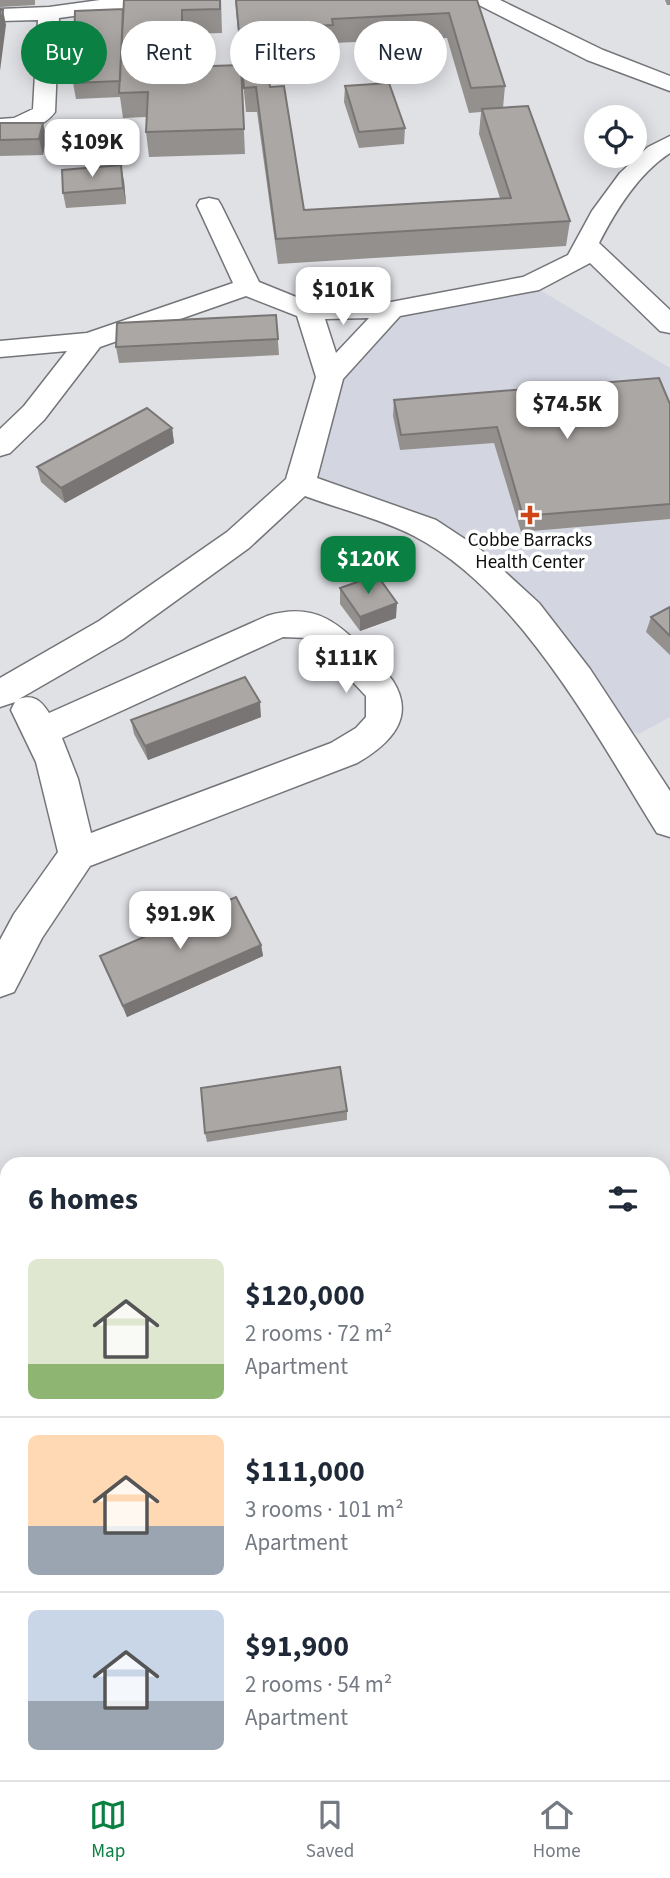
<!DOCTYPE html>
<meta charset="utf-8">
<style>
body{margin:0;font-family:"Source Sans 3",sans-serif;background:#f2f2f3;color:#1f2937;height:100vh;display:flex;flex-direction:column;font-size:26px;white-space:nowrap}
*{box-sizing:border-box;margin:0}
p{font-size:23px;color:#747a83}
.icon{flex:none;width:38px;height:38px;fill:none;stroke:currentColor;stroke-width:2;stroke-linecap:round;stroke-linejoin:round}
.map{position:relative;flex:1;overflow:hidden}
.drawer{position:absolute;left:0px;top:1157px;width:670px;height:625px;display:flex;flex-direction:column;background:#fff;border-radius:21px 21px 0 0;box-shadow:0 4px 18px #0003}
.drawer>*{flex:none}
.guide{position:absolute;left:21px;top:21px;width:628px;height:63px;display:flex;gap:14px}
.tools{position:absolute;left:584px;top:105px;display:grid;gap:14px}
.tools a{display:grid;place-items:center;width:63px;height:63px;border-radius:50%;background:#fff;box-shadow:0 4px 18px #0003;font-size:35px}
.price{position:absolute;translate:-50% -60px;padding:0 16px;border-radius:14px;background:#fff;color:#222;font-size:23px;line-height:46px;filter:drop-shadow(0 2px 4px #0008)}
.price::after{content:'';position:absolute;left:50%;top:42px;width:21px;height:16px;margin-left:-10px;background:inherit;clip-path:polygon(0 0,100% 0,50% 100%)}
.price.current{background:#0b8043;color:#fff}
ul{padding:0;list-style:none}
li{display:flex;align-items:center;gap:21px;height:175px;padding:0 28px}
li+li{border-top:2px solid #e0e1e3}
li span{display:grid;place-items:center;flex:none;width:196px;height:140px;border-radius:10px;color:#555}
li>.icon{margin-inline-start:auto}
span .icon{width:84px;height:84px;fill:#fffc;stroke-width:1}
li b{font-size:30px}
h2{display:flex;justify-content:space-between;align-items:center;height:84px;padding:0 28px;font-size:30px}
.tag{padding:0 24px;border-radius:32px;background:#fff;box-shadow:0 4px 18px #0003;font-size:24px;line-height:63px}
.tag.current{background:#0b8043;color:#fff}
.tabs{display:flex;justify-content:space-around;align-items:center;height:98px;border-top:2px solid #e0e1e3;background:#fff;font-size:19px;color:#747a83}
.tabs a{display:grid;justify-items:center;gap:4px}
.tabs .current{color:#0b8043}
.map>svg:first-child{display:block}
.built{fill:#d3d6e1}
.green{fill:#a6b1dc}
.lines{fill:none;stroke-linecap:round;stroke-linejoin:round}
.minor-casing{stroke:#747579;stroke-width:3}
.minor{fill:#fff;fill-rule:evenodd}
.wall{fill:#93908e;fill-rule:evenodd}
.shaded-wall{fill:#787574}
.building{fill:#aba7a5;stroke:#787574;stroke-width:2}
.poi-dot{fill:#ce4617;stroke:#fff;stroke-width:2.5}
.labels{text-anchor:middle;stroke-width:7;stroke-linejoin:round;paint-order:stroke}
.poi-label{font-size:19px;fill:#0d0e0f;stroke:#fff}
</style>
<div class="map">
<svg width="670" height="1780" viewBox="0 0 670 1780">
<rect width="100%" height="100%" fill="#e0e1e5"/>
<path class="built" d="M530,284L670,368V717L639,734L606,721L469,557L300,483L330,377L391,310Z"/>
<path class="green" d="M7,1395V1774H646L648,1780H0V1397Z"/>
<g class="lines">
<defs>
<path id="minor" d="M100,0H156L153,4L146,6L59,18L55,112C43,129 19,132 0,133V119L14,118L33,109L38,20L0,21V9L49,7Z
M474,0H500L603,50L670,76V91L587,60L477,4Z
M670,136V153C638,174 616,210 599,243L670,310V333L660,331L590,263L539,290L400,316L343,379L317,478L436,520L480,549L539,603L590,669L670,791V837L657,833C596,735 520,591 414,536C382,519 339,509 305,496L249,548L123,639L19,699C34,694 41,701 49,713L267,616C316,601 340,624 371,657C378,665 387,672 393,681C417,719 388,745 357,763L90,866L42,938L14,992L0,997V940L14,914L58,852L36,762L11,710L15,702L0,707V678L99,621L227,532L286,479L316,377L297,316L246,296L100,347L44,420L10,453L0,456V429L24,406L67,351L0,357V341L87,333L233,283L197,205L200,200L209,198L218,200L221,205L259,282L311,303L391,302L523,277L568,255L592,211L620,173L648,147ZM369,318L336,353L325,319ZM283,637L308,638L314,641L366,696V717L356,728L331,743L91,833L78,779L62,738Z
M7,1327V1375L0,1378V1330Z"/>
</defs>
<use href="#minor" class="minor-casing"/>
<use href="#minor" class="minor"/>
</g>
<path class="wall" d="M0,0H35V5L0,7Z
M221,0L222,33L185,34L184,67L241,65L245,154L149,157L146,132V117L123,118L120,97L76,99L73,83L123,9Z
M235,0H477L505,86L503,108L570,221L566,246L278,264L257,112H246ZM447,38L469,113L481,112L479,134L500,198L304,210L270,87L266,53L333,50V43Z
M665,0H670V5H667Z
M345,86L405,128L404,144L359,148L344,102Z
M0,123H43L46,138L43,155L0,156Z
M124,181L126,204L66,208L63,193Z
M276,315L279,355L119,363L116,347Z
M394,400L670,404V519L521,532L494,443L400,450L393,416Z
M172,428L174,443L65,503L41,482L37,467Z
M340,588L396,618L360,631L340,604Z
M670,607V655L646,632L651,617Z
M261,717L148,760L134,734L131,720Z
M261,945L263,956L127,1017L100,956Z
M347,1111V1120L207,1142L205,1133Z"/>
<path class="shaded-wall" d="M3,10L6,25L0,71V31Z
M182,10L185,34L184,92L182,67Z
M43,123L46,138L43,155L39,139Z
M121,165L124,181L126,204L123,188Z
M172,428L174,443L65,503L61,488Z
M397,603L396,618L360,631V617Z
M260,702L261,717L148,760L145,746Z
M261,945L263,956L127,1017L123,1006Z"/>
<path class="building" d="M124,0H220V9L182,10V67L241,65L244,129L146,132L148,92L119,93Z
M236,0H477L505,86L471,88L449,13L332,19L333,25L263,29L270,87L284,86L304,210L511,198L482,109L528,106L570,221L276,239L256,87L244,88Z
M123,9L120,81L73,83L75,11Z
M0,10H3L0,31Z
M389,83L405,128L359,132L345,86Z
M0,123H43L39,139L0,140Z
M121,165L123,188L63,193L62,170Z
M276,315L278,339L116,347L117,323Z
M659,378L670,404V504L523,516L497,427L401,435L394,400Z
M147,408L172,428L61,488L37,467Z
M377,575L397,603L360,617L340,588Z
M670,607V636L651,617Z
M245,677L260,702L145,746L131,720Z
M236,897L261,945L123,1006L100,956Z
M340,1067L347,1111L205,1133L201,1088Z
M670,1461V1532L663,1536V1465Z"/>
<path class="poi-dot" d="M526.5 504.5h7v7h7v7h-7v7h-7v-7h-7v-7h7z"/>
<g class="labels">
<g class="poi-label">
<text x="530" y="546">Cobbe Barracks<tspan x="530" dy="22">Health Center</tspan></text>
</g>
</g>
</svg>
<div class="tools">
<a><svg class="icon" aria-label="locate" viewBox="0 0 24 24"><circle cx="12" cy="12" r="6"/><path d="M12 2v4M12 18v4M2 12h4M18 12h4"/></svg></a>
</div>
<b class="price" style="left:92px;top:179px">$109K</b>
<b class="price" style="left:343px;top:327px">$101K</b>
<b class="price" style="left:567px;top:441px">$74.5K</b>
<b class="price current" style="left:368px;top:596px">$120K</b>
<b class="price" style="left:346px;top:695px">$111K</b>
<b class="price" style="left:180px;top:951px">$91.9K</b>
<div class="guide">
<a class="tag current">Buy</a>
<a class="tag">Rent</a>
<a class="tag">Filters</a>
<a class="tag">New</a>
</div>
<section class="drawer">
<h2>6 homes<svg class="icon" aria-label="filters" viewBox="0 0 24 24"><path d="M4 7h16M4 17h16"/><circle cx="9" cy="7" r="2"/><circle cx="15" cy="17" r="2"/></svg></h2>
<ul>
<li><span style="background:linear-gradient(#dfe7d0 75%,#8fb573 0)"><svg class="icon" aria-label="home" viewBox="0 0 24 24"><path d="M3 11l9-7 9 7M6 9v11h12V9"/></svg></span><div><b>$120,000</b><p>2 rooms · 72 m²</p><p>Apartment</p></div></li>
<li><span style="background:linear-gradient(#ffd9b3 65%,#9aa5b1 0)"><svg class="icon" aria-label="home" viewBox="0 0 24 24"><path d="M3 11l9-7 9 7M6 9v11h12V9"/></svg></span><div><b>$111,000</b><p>3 rooms · 101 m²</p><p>Apartment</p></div></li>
<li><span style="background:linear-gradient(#c9d6e8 65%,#9aa5b1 0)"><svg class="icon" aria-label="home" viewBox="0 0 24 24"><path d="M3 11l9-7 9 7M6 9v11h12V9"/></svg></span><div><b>$91,900</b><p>2 rooms · 54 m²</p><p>Apartment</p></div></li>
</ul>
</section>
</div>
<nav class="tabs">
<a class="current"><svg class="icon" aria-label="map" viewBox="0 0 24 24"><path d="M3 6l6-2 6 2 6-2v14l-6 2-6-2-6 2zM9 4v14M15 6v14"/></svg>Map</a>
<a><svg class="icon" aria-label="saved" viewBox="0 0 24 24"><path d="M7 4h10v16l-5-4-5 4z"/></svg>Saved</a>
<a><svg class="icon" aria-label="home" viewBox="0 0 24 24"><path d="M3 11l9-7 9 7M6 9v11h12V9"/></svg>Home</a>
</nav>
